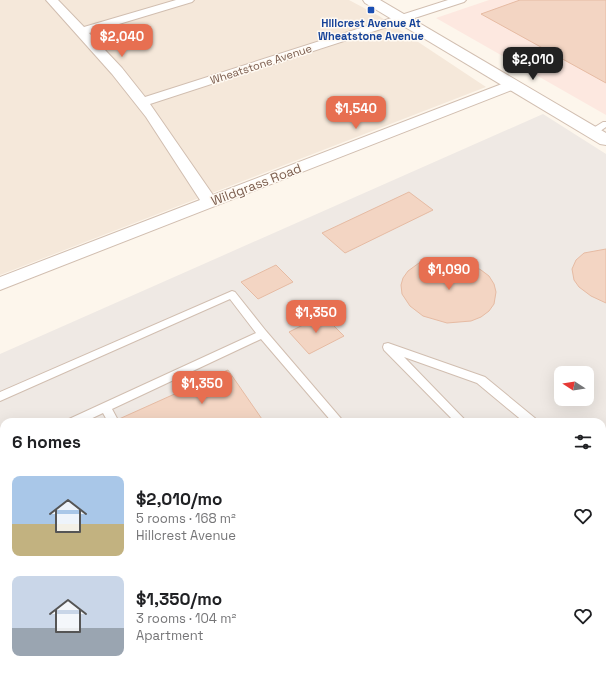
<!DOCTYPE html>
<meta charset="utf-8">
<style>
body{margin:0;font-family:"Space Grotesk",sans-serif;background:#f2f2f2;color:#202124;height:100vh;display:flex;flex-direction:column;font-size:15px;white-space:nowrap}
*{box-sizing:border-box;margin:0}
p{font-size:13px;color:#757577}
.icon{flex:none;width:22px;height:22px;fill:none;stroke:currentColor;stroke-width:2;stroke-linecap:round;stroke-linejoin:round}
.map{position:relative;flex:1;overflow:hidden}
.sheet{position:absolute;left:0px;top:418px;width:606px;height:256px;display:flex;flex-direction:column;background:#fff;border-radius:12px 12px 0 0;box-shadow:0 4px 16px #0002}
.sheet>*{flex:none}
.needle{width:26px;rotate:282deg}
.fabs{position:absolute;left:554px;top:366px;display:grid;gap:8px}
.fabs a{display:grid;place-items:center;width:40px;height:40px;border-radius:8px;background:#fff;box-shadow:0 4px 16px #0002;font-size:20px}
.price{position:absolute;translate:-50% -34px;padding:0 9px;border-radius:8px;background:#e76f51;color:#fff;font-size:13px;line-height:26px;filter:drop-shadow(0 1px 2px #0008)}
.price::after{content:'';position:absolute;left:50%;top:24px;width:12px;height:9px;margin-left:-6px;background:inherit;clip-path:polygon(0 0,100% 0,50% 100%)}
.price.on{background:#222;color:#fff}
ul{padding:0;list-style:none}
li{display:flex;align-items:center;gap:12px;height:100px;padding:0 12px}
li span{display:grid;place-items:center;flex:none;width:112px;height:80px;border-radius:8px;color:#555}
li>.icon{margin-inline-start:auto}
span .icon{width:48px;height:48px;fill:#fffc;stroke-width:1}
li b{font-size:17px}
h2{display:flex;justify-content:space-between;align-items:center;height:48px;padding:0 12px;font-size:17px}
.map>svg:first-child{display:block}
.residential{fill:#f5e8da}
.commercial{fill:#fde8e0}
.industrial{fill:#efe9e4;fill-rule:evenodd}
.building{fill:#f3d5c3;stroke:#e6bba3}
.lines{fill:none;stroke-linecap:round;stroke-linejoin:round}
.service-casing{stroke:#d1beb0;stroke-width:2}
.minor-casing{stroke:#d1beb0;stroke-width:2}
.tertiary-casing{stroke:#d1beb0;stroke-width:2}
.service{fill:#fff;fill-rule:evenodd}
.minor{fill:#fff;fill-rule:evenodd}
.tertiary{fill:#fff;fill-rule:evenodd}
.transit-dot{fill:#1a4fb4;stroke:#fffaf3;stroke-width:1.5}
.labels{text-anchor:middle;stroke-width:3;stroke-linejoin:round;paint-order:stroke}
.far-transit-label{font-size:11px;font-weight:bold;fill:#164399;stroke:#fffaf3}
.far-street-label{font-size:11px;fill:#7a5c4d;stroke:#fffaf3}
.street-label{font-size:13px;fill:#7a5c4d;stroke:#fffaf3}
</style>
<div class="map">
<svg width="606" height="674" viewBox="0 0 606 674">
<rect width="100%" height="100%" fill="#fdf6ec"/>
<path class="residential" d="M0,0H349L379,16L486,87L0,275Z"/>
<path class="commercial" d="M489,0H606V115L436,18Z"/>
<path class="industrial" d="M543,114L606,154V583L602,587V422H4V670H493L487,674H0V354ZM561,373H587V399H561Z"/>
<path class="building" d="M520,0H606V83L481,14Z
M409,192L433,210L345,253L322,233Z
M606,249V303L591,296L579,287L574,280L572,269L576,260L584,253Z
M439,258L456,259L467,262L481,270L489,276L494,284L496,292L494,304L489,311L481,317L471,321L447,323L423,316L410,306L402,294L401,285L403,278L408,271L419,263Z
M276,265L293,282L258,299L241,282Z
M323,315L344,336L309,354L289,332Z
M228,370L264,422H120L119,419Z"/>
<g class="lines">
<defs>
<path id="service" d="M603,122H606V127L596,134H590V130Z
M232,291L235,292L266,331L344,422H332L261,339L112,409L119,422H108L103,413L84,422H68L69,419L256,333L230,299L0,401V392Z
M388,343L485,377L536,419L537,422H524L477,383L404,357L467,422H455L384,350L383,347L384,344Z
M4,449V459L0,461V451Z
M0,571L4,573V593L0,592Z
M30,670H44L46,674H32Z
M388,670H405L403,674H386Z
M550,670H565L567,674H552Z"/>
<path id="minor" d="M46,0H58L84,27L176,0H194L192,2L89,33L122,68L145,97L448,0H466L464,2L150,104L213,195L507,82H517L519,85L517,88L0,290V277L200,200L146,117L112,74Z"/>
<path id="tertiary" d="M363,0H380L606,133V145L600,144L365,3Z"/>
</defs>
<use href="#service" class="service-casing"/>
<use href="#minor" class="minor-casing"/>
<use href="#tertiary" class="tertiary-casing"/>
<use href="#service" class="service"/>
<use href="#minor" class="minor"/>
<use href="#tertiary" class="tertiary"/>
</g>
<rect class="transit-dot" x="367" y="6" width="8" height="8" rx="2"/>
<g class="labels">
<g class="far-transit-label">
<text x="371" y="27">Hillcrest Avenue At<tspan x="371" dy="13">Wheatstone Avenue</tspan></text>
</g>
<g class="far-street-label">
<text transform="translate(261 64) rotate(-18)" y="4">Wheatstone Avenue</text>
</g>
<g class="street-label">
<text transform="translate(256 184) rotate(-21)" y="5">Wildgrass Road</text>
</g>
</g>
</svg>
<div class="fabs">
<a><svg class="needle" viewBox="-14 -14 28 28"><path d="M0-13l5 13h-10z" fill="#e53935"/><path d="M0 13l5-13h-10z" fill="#757577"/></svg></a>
</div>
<b class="price" style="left:122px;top:58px">$2,040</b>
<b class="price on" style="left:533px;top:81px">$2,010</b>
<b class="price" style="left:356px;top:130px">$1,540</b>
<b class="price" style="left:449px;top:291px">$1,090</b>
<b class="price" style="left:316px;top:334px">$1,350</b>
<b class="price" style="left:202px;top:405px">$1,350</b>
<section class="sheet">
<h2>6 homes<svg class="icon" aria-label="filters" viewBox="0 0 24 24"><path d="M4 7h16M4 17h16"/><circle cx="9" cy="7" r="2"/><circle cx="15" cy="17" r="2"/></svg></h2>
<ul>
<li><span style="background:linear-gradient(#a9c7e8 60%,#c2b280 0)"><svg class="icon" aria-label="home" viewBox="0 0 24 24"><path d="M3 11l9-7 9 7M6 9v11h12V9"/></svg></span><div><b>$2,010/mo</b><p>5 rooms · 168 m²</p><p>Hillcrest Avenue</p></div><svg class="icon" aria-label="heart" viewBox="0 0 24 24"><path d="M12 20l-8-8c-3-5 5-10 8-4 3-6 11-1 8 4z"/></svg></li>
<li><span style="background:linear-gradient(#c9d6e8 65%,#9aa5b1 0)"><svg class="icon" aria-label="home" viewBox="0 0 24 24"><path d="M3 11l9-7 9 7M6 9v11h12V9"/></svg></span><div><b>$1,350/mo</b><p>3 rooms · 104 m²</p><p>Apartment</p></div><svg class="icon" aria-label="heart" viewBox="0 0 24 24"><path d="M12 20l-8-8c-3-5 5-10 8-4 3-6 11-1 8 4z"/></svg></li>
</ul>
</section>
</div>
